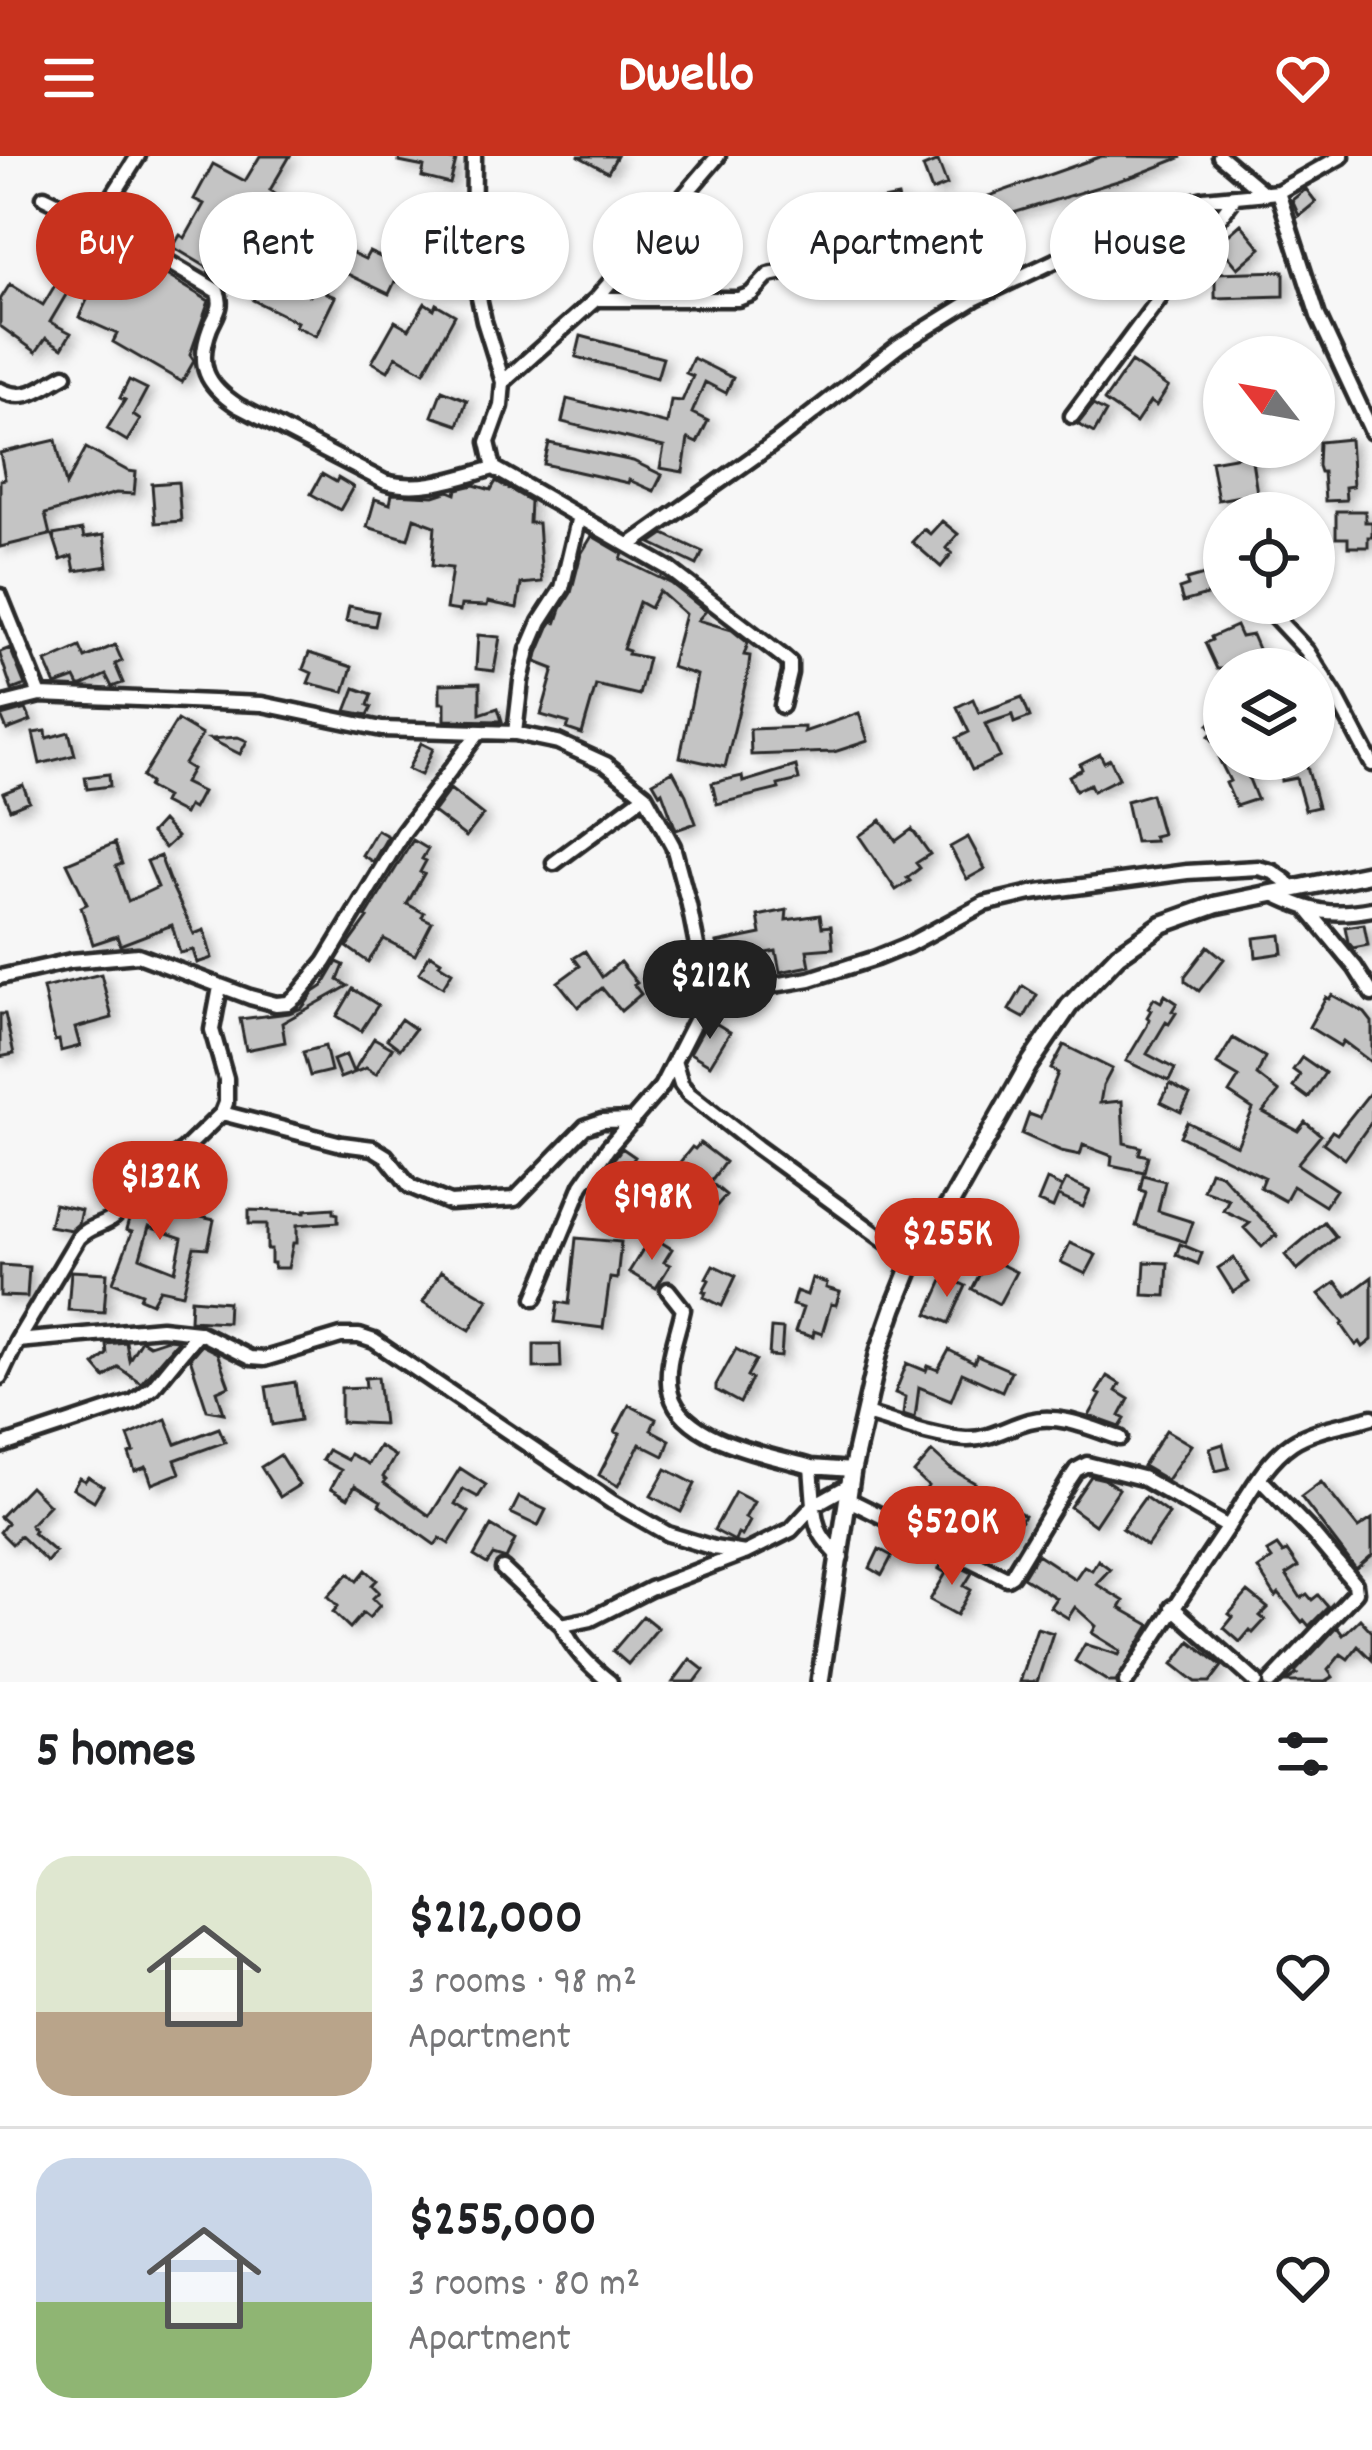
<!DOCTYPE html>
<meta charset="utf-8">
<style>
body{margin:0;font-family:Dekko,sans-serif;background:#f6f6f6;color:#202124;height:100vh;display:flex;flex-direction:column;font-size:45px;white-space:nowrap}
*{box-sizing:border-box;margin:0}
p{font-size:39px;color:#757577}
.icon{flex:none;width:66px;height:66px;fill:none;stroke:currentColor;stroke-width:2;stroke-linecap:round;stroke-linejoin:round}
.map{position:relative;height:1526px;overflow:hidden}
.drawer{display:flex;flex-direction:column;background:#fff;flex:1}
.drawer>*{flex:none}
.banner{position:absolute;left:36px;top:36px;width:1302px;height:108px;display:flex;gap:24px}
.needle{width:78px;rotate:301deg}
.tools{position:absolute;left:1203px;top:180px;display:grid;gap:24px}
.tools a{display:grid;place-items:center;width:132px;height:132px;border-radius:50%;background:#fff;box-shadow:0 3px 9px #0004;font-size:60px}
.price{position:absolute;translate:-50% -102px;padding:0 27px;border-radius:42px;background:#c8321e;color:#fff;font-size:39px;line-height:78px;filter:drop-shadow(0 3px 6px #0008)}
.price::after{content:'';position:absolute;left:50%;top:72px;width:36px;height:27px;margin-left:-18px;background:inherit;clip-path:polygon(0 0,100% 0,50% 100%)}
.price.on{background:#222;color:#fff}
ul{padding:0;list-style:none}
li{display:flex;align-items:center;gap:36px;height:300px;padding:0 36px}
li+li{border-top:3px solid #e0e0e0}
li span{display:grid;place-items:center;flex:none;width:336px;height:240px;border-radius:36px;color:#555}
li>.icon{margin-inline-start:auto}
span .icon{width:144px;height:144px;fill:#fffc;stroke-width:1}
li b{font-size:51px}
h2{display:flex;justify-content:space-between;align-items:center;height:144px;padding:0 36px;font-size:51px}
.chip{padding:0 42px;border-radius:54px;background:#fff;box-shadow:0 3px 9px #0004;font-size:42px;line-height:108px}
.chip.on{background:#c8321e;color:#fff}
header{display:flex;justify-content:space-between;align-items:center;height:156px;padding:0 36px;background:#c8321e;color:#fff;font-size:54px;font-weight:700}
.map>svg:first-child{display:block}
.building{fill:#c4c4c4;stroke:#2b2b2b;stroke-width:3;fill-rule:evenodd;filter:url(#shadow)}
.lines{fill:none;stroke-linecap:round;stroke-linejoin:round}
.minor-casing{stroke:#2b2b2b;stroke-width:21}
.tertiary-casing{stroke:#2b2b2b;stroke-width:24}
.minor{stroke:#fff;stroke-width:12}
.tertiary{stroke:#fff;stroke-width:15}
</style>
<header><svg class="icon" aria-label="menu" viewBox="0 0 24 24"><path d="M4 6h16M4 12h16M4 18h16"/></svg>Dwello<svg class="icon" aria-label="heart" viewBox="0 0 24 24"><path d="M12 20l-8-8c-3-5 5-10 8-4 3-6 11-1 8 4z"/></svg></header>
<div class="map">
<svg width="1372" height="1526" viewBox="0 0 1372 1526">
<defs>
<filter id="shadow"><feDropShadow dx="6" dy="4" stdDeviation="6" flood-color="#0004"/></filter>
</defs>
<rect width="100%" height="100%" fill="#f7f7f7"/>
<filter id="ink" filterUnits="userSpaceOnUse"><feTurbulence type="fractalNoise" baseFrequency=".00833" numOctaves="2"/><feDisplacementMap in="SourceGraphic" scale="24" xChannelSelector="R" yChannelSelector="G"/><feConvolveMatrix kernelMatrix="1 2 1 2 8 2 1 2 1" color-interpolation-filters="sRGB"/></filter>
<g filter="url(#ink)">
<path class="building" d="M260,0H290L270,34L275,37L222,125L208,117L210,113L173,91L180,79L185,82L204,48L194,43L213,8L245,25Z
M400,0H433L456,5L450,28L422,21L424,11L399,6Z
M578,0H617L608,16Z
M1102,0L1182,1L1134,20L997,62L989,40Z
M938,5L947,29L932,35L923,11Z
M1306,33L1316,46L1299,60L1292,44Z
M898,41L907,78L934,72L936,86L905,93L904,97L875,88L850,92L825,71L833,58L862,81L865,76L881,72L878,45Z
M1241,68L1261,92L1238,112L1218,88Z
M334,88L365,103L369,96L402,111L389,138L337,113L326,137L335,141L316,180L295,170L297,166L253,144L254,142L247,138L258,116L271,122L273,118L286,125L284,128L310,140Z
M122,92L209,145L190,199L194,205L182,226L113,186L117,178L79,161L101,114L108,118Z
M504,96L520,109L512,119L496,106Z
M74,98L86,105L50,166L71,177L62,192L46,182L36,196L0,170V144L10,128L43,149Z
M1284,115V140L1215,142V117Z
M425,147L434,153L436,148L455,159L424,216L396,200L388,215L372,206L395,165L409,173Z
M581,180L663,202L657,222L576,201Z
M693,202L733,222L726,237L705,226L692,257L708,265L697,287L688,283L683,316L660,312L664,291L562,266L567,243L667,268L671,244L682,245L693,220L686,217Z
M1131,206L1168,231L1156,250L1150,246L1136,267L1104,245Z
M129,224L147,233L133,259L140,264L127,285L107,273L125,244L120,242Z
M442,234L467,244L458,269L432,260Z
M1093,249L1106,256L1094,277L1078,268Z
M1350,283L1353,330L1345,331L1346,344L1325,345L1323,316H1320L1318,310L1319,286Z
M56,284L66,329L86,292L128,315L136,316L134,338L116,337L45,358L50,379L0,391V324L5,323L0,297Z
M549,287L633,305L662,319L654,335L629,324L628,327L544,308Z
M1251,298L1257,337L1218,344L1211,305Z
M322,318L336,326L338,322L353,331L340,354L311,338Z
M496,325L530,345L529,367H538L542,426L521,428L517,452L488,446L487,450L461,449L460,455L446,453L452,412L432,410L435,370L414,362L408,383L367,371L375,343L390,348L392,338L434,340L449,335L456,338L457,333L474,329L491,334Z
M178,326L181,365L155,367L152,328Z
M1336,355H1365V366H1372V381H1368V391H1348V382H1336Z
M942,365L958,378L946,392L952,397L941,411L912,386L924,373L930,378Z
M82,374L84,382L104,379L108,410L75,415L72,400L61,404L53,379Z
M664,378L703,396L697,409L651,387Z
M592,380L623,398L621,403L672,428L697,448L706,455L698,464L732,474L748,487L744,499L750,500L748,517L725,611L680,601L697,519L671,511L685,458L659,435L650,452L639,446L623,493L629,495L628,498L648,502L639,539L596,529L582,578L567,573L569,567L541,559L554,513L536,506L538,497L549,471L556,461V468L561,453L571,437L581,398Z
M1204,419L1210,438L1183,446L1179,433L1188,430L1186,424Z
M349,450L378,456L375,470L346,465Z
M1236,470L1241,481L1252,479L1261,500L1251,504L1253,508L1241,513H1217L1205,487L1212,484L1211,481Z
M478,479L500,481L494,515L476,513Z
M115,489L122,505L115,508L123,527L112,531L106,519L82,530H79L75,522L56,529L46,506L80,491L85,502Z
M10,492L25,529L12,534L0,499V496Z
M309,497L352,511L344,536L308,527L312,517L303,513Z
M480,527V558L498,552L502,565L445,564V547H440V528Z
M355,532L372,538L368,549L372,551L368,559L346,555Z
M1022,541L1030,561L1014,567L1012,559L985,568L1000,601L972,614L957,582L969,576L957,551L973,543L979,557Z
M26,553L31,565L7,574L1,560Z
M1224,555V597L1209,580L1214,575L1209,569Z
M859,557L868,585L834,596L751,599L750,573L804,571V576Z
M177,564L202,579L184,608L192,613L184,627L202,636L193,653L188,650L184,658L163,647L166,641L148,631L150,627L142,621Z
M46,575L47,582L69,576L75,599L40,608L33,577Z
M238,581L247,585L240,598L210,583Z
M421,587L433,593L421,619L408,613Z
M1100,598L1104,606L1110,603L1119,622L1093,635L1090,628L1076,634L1069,620L1082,613L1080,608Z
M1219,603H1241L1257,643L1236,650L1226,627L1230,625Z
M1293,603H1305L1318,651L1305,654L1296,622L1281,625L1280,606Z
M796,610L799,624L778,629L779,633L717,648L712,627L742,620L743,626Z
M673,615L686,639L696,667L676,674L662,636L660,638L653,626Z
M109,618L110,630L87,633L85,621Z
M23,629L29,645L10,653L3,637Z
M450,633L483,659L466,681L433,656Z
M1151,638L1162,678L1153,680L1155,685L1135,686L1126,645Z
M881,664L896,685L912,673L930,698L916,707L920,712L907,722L910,725L896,734L859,680Z
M162,665L177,681L165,692L151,677Z
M377,674L388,680L373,706L362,699Z
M968,681L985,713L967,723L950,691Z
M413,684L428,693L422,703L426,705L420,716L424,718L407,748L424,757L422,761L432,766L415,799L384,783L368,806L347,791L368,762L366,761Z
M115,687L122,708L116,710L128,745L158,731L147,705L160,700L169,724L194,778L204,774L212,802L197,807L193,794L180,797L172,769L120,789L117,780L93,788L81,751L87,748L67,707Z
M787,754L786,764L820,759L822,771L831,770L833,792L807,794L810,810L780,816L776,795L751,800L752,806L740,809L738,803L721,807L717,787L761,778L758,760Z
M1364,768L1368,789L1353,792L1348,786L1345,771Z
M1281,779L1283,797L1256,801L1254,782Z
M1208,790L1224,803L1199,835L1185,825V820Z
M585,795L602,821L620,806L637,827L634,829L641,838L621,855L602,832L578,851L558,826L580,810L574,802Z
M430,798L441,805L439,808L452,816L443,831L419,817Z
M337,806L344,809L338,824L348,830L282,867L285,886L246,894L240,863L289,857L302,852L314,836L323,830Z
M101,818L112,862L75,872L80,890L61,895L59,884L55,885L43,832Z
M1023,830L1037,839L1024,862L1009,854Z
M353,833L378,849L361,875L337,860Z
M1165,839L1177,847L1172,855L1176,857L1169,868L1166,866L1147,898L1175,913L1169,925L1126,905L1147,870L1149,863L1147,861L1151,854L1148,852L1154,842L1161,846Z
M1332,839L1365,857L1372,866V907L1343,885L1340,890L1309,871L1326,841L1329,843Z
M0,858H5L14,898L0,901Z
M401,863L415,873L400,893L387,883Z
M709,863L730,876L710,909L690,897Z
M374,882L392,892L376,918L366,912L340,922L333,904L346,899L353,916Z
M1233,882L1265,901L1257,919L1279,936L1263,956L1298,975L1305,966L1321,979L1297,1008L1336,1034L1325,1050L1293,1030L1285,1045L1260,1031L1264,1021L1180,980L1187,966L1237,990L1253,953L1229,937L1239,921L1217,908Z
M1064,889L1112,913L1103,930L1100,947L1122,945L1124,987L1141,991L1139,998L1148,1000L1144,1016L1111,1009L1112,1000L1083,989L1080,999L1061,995L1022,978L1029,958L1040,962L1058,917L1051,913Z
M325,890L331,915L310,920L303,896Z
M1302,901L1325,917L1308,942L1293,931L1300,919L1293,914Z
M1170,928L1190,939L1181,956L1161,946Z
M1372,934V965L1345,1003L1323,987L1332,975L1337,978Z
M700,987L725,1006L710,1026L726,1039L702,1067L691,1058L701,1045L672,1022L680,1013L677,1010L692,991L695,993Z
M622,992L635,1001L620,1023L606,1013Z
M1210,1015L1221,1018L1278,1081L1275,1079L1262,1091L1244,1072L1250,1067L1223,1054L1229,1043L1203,1034Z
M1143,1019L1165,1025L1158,1055L1193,1066L1186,1086L1136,1070L1146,1036L1140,1034Z
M149,1021L171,1033L164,1046L189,1055L188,1058L214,1064L208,1092L194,1091L183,1138L160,1133L152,1147L140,1142L142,1137L113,1126L132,1076L126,1074L131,1057L144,1023ZM149,1071L182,1082L175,1115L140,1101Z
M1047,1024L1062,1031L1059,1038L1066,1024L1090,1035L1083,1051L1058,1040L1053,1052L1038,1046Z
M647,1027L663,1035L649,1063L633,1054Z
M54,1048L81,1054L78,1068L71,1074L49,1070Z
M334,1052V1057L338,1058V1066L297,1069V1087H293L288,1112H274V1107H271V1093H267V1068H249V1054L305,1056V1054Z
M1324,1066L1336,1081L1297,1114L1285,1099Z
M966,1070L986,1082L977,1097L958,1085Z
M651,1080L672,1093L664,1106L670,1109L656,1132L629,1116Z
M576,1082L621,1086L617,1123L610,1122L603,1172L555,1166L558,1146L569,1148Z
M1070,1087L1096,1099L1086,1118L1061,1106Z
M1180,1088L1202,1097L1198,1108L1176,1099Z
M988,1102L1016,1116L999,1148L972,1133Z
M1234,1102L1249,1126L1233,1136L1218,1112Z
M1145,1106L1168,1107L1166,1140L1143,1139Z
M0,1109L29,1111L27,1141L0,1140Z
M713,1109L736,1120L722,1150L704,1141L706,1136L703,1135L709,1124L706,1122Z
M71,1115L107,1117L104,1156L68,1154Z
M441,1115L488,1143L470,1174L423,1146Z
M945,1120L966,1130L949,1167L928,1158Z
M1372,1121V1184L1363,1191L1360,1186L1356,1189L1342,1169L1344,1167L1319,1138L1336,1126L1347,1140Z
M812,1122L827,1127L826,1132L840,1136L836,1149L831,1148L822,1178L814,1175L813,1181L795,1176L803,1152L792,1149L796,1135L807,1139Z
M191,1143L228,1146L227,1166L190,1164Z
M771,1172L783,1173L781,1201L769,1200Z
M167,1183L178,1184L141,1227L118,1211L105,1222L94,1209L107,1198L106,1188L126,1186L129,1204L141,1184L149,1189Z
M534,1188H560L561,1211L534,1212Z
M201,1189L217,1197L229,1230L217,1235L224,1257L207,1254L190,1202Z
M736,1193L756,1204L747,1220L752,1223L740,1247L716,1234V1229Z
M949,1194L974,1207L977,1200L1011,1215L1002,1235L962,1217L951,1244L919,1231L915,1262L903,1258L905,1241L895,1237L907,1207L926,1215L928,1210L938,1214Z
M1107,1220L1120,1228L1116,1235L1129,1243L1120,1260L1125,1263L1120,1271L1089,1260L1101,1239L1097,1237Z
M378,1221L383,1268L341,1266V1232L366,1231L365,1222Z
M295,1226L300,1264L272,1269L266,1231Z
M629,1249L656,1263L651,1274L670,1284L664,1300L640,1288L618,1330L599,1319L620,1278L615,1276Z
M166,1263L176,1288L219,1272L225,1286L175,1304L180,1317L152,1328L146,1311L135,1315L129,1298L134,1296L128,1280Z
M1166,1274L1191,1289L1167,1324L1143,1310Z
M1223,1288L1229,1312L1216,1315L1210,1292Z
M379,1290L395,1300L383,1321L386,1324L384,1327L430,1360L460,1312L486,1329L478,1341L463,1333L455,1348L469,1356L449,1388L440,1382L435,1389L379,1349L381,1345L355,1329L348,1342L331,1332L341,1314L322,1304L328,1294L347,1304L350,1298L368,1308Z
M932,1296L951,1313L975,1327L962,1349L966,1352L951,1378L913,1355L928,1330L914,1317Z
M280,1299L299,1329L280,1341L261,1311Z
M666,1313L695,1328L681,1356L651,1340Z
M1091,1320L1104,1323L1119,1333L1095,1369L1070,1351Z
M88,1321L103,1330L94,1345L73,1332L79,1322L85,1325Z
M1321,1326L1358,1372L1372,1363V1399L1356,1413L1301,1341Z
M30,1330L49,1349L30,1369L35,1375L33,1377L55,1396L47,1406L20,1380L12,1388L0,1376L7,1367L0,1361Z
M735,1336L754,1346L745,1362L750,1365L742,1380L738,1378L735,1385L714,1374Z
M519,1341L546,1354L538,1370L511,1357Z
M1145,1341L1169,1358L1147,1390L1122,1373Z
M997,1343L1024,1359L1012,1379L985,1363Z
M491,1370L515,1384L506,1403L493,1399L487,1408L474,1400Z
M1277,1390L1283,1398L1287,1395L1298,1411L1286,1419L1301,1442L1307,1438L1312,1444L1318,1439L1328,1451L1309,1470L1304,1464L1302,1466L1279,1438L1276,1441L1258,1413L1272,1403L1267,1396Z
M879,1393L892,1400L882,1419L870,1412Z
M1037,1398L1075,1423L1084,1410L1092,1414L1098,1404L1110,1413L1096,1428L1124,1445L1120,1452L1150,1469L1116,1526H1109L1075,1505L1085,1488L1119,1499L1121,1495L1092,1477L1096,1470L1075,1451L1068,1462L1050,1451L1056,1442L1023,1421Z
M944,1403L972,1417L964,1430L971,1434L957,1459L930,1444L946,1417L939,1413Z
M366,1414L377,1424L372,1429L379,1436L373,1442L380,1449L369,1462L363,1457L350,1472L333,1456L338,1450L328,1440L349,1417L357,1425Z
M1248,1436L1268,1452L1260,1460L1265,1464L1253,1477L1250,1474L1240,1486L1224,1472L1233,1461L1229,1458Z
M643,1460L658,1472L628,1508L613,1495Z
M1360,1463L1372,1476V1504L1358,1490L1348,1503L1341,1498L1328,1514L1333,1521L1325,1526H1285L1297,1518L1295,1516L1337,1471L1343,1479Z
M1037,1472L1053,1477L1037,1526H1019Z
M1190,1485L1222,1510L1210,1526H1196L1173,1508Z
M690,1503L704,1514L695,1526H673Z"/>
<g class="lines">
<defs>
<path id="minor" d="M474,0L473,114L484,165L503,226L501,250L488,286L494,312L668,412L782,500L790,507V517L782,550
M1220,0L1265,38
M1278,36L1318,160L1372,276
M44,41L122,79L217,135C224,150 216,158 210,172C196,209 206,229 238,250L385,326C422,336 458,322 494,312
M105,72L112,41L138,0
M596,143H738L751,138L769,119L873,98L888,101L976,142
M503,226L596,143L718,0
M0,234C27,247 40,232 65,219
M1072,260L1235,41
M630,389L777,285L900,189L976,142L1170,51L1204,43L1278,36L1342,0
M0,440L40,539
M1262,447L1307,495L1337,542L1372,608
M0,549L40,539L262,548L382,573L515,577L558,586L606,608L645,639L673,690L689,749L703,820L712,831L727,837L810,823L876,802L908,789L984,748L1031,737L1187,716L1258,712L1273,716L1286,725L1293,734
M515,577L521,525L528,494L540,466L562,432L579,360
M554,707L645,639
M1274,738C1311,756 1331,761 1372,753
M1308,754L1355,811L1372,838
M0,821L71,805L138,799L250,841L276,848L288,847L298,839L325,806L403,677L479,576
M675,908L681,928L688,937L757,991L913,1105
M222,957L342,988L373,992L386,1000L410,1030L450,1047L515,1043L585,971L602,965L634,964
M668,1134L683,1153C678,1178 663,1212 671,1238C684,1286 770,1299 811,1311
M535,1142L582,1029L608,992L661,931L712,831
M17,1185L161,1172L198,1176L250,1202L264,1203L341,1180H359L374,1185L612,1346L668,1378L714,1392L745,1397L791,1374L814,1349L811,1311L852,1314
M0,1221L17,1185L78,1082C90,1069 102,1071 114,1061C127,1050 129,1027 138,1013L170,1003L183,995L222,957L226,947V923L212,874L220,831
M866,1258C898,1267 932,1281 966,1283C989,1284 1007,1271 1029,1265C1059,1257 1091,1272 1120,1282
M0,1290L133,1246L153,1231L198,1176
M1259,1322L1313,1378L1355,1428L1356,1436L1271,1526
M849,1344L1007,1422L1012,1419L1070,1323L1076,1314L1087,1308L1142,1322L1228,1371
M841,1402C823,1384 815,1374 814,1349L850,1329
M503,1413L562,1469L591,1463L650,1433L744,1397
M1172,1451L1256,1526
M562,1469C572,1493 590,1510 610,1526
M1126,1526C1160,1473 1194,1421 1229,1369C1247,1342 1264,1306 1292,1287C1315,1272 1346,1269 1372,1261"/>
<path id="tertiary" d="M820,1526L852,1314L879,1195L894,1152L913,1105L953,1043L1028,910L1069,850L1118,799L1163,768L1216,749L1372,717"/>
</defs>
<use href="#minor" class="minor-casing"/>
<use href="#tertiary" class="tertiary-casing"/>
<use href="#minor" class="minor"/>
<use href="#tertiary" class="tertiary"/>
</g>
</g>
</svg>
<div class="tools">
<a><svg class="needle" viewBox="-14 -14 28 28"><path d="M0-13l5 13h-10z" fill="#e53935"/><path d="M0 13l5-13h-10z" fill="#757577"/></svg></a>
<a><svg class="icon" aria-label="locate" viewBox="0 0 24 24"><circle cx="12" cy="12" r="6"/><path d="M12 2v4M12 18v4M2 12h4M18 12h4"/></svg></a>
<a><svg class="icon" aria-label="layers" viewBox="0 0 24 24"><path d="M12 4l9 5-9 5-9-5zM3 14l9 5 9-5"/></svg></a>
</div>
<b class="price on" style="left:710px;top:886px">$212K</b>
<b class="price" style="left:160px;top:1087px">$132K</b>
<b class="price" style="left:652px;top:1107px">$198K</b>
<b class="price" style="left:947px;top:1144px">$255K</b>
<b class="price" style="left:952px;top:1432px">$520K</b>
<div class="banner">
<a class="chip on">Buy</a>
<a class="chip">Rent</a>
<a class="chip">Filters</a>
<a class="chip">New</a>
<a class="chip">Apartment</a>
<a class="chip">House</a>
</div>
</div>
<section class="drawer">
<h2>5 homes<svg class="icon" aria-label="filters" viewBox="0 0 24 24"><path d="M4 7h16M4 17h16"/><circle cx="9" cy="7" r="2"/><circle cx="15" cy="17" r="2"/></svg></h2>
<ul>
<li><span style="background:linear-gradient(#dfe7d0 65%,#b9a48a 0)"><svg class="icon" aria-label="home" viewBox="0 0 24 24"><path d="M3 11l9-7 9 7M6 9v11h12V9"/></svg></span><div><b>$212,000</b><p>3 rooms · 98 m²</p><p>Apartment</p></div><svg class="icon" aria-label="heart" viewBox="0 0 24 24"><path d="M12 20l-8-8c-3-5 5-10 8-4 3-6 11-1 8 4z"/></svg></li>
<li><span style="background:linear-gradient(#c9d6e8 60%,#8fb573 0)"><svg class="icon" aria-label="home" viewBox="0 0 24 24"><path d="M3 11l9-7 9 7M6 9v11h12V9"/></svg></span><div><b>$255,000</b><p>3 rooms · 80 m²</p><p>Apartment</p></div><svg class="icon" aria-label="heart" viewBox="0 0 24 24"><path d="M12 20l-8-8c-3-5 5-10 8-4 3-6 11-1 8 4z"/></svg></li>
</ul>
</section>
